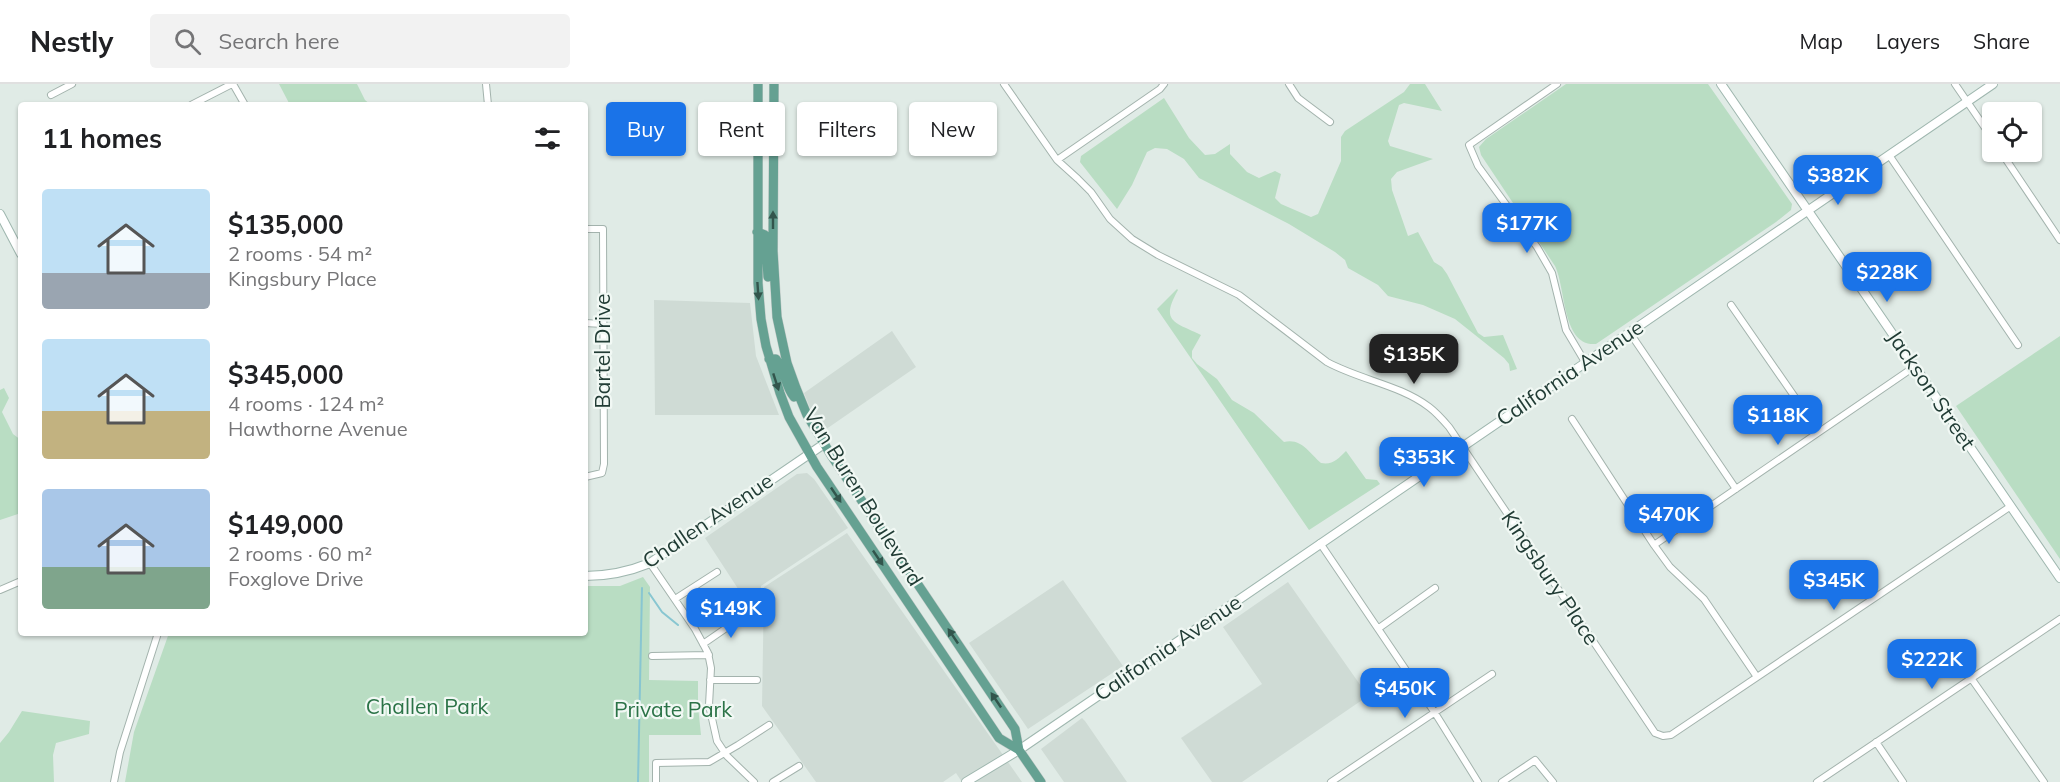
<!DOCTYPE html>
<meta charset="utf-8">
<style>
body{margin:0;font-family:Mulish,sans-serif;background:#f2f2f2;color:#202124;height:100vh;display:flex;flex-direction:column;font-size:22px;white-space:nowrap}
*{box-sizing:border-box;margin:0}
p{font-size:20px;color:#757577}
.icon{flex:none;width:33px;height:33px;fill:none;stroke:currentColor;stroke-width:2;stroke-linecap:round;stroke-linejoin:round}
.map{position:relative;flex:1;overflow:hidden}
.sheet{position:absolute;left:18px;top:18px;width:570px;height:534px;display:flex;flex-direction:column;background:#fff;border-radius:6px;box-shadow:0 2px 4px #0004}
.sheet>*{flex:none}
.guide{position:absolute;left:606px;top:18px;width:570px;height:54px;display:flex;gap:12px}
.tools{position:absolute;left:1982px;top:18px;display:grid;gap:12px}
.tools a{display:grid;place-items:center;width:60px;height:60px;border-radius:6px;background:#fff;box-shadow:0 2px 4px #0004;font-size:30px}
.price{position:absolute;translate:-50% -51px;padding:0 14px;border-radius:12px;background:#1a73e8;color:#fff;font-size:20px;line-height:39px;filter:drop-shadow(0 2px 3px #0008)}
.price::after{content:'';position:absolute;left:50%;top:36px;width:18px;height:14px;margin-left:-9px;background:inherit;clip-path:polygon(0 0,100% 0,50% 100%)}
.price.selected{background:#222;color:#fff}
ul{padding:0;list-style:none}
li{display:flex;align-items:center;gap:18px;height:150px;padding:0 24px}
li span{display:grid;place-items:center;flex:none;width:168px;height:120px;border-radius:6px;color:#555}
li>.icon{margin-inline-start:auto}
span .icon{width:72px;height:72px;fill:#fffc;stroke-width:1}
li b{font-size:26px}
h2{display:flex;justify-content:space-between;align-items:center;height:72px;padding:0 24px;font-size:26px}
.pill{padding:0 21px;border-radius:6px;background:#fff;box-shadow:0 2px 4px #0004;font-size:21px;line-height:54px}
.pill.selected{background:#1a73e8;color:#fff}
header{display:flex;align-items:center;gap:36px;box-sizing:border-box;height:84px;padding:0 30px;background:#fff;border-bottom:2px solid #e0e0e0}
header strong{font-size:28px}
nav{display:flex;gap:33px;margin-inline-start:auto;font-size:21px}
.search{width:420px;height:54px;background:#f2f2f2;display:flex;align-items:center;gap:15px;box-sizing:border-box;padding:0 21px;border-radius:6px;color:#757577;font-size:22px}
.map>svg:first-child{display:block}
.built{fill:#cfdbd5}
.green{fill:#b9ddc3}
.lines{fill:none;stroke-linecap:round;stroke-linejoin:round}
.stream{stroke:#88c6d1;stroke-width:2}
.street-casing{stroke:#a3b3ad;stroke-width:8}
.secondary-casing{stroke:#9fb7af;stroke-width:10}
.primary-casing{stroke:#c1c8c6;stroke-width:10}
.street{stroke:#fff;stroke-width:6}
.secondary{stroke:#fff;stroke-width:8}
.primary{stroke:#65a192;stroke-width:9}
.oneway{fill:#32554c}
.labels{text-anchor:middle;stroke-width:4.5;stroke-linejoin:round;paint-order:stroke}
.street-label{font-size:21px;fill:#213c35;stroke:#f1f8f4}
.park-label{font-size:21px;fill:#2b7347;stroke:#f1f8f4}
</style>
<header>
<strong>Nestly</strong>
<div class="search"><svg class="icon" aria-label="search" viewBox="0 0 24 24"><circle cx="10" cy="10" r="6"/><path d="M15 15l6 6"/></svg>Search here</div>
<nav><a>Map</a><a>Layers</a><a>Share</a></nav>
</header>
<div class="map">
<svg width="2060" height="698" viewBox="0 0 2060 698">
<rect width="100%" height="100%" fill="#e0ebe6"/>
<path class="built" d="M654,216L750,219L756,272L779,331H655Z
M892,247L916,283L822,348L812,329L804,309Z
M807,389L814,395L848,444L761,502L759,537L705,454L797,390Z
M847,449L1022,698H962L956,689L943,698H816L762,622L764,503Z
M1063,496L1123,582L1028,645L969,559Z
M1288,498L1368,612L1242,698H1212L1181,654L1262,600L1223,543Z
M1082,634L1085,637L1127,698H1064L1041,665Z"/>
<path class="green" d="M279,0H357L365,16L371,21H290Z
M1410,0H1425L1442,27L1404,19L1399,21L1388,57L1390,62L1433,75L1397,88L1391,95L1392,106L1408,152L1418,148L1434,178L1442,183L1447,190L1478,249L1484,253L1503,251L1517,285L1510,287L1509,280L1504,274L1455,235L1423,221L1388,212L1378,201L1348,184L1345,176L1335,168L1289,140L1199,94L1184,75L1167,65L1155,64L1147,68L1132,101L1117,125L1080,78L1081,72L1164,14L1189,54L1205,71L1215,70L1230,60V70L1247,88L1259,94L1275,87L1281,90L1275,114L1281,120L1311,133L1318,130L1341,77V53L1345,47L1404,8Z
M1566,0H1708L1792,120L1791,126L1776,138L1596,260C1562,263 1566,204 1555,182L1481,71L1479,63L1486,55Z
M1177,205L1178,206C1160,238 1174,238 1201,251L1192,267V274L1197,280L1217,295L1232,316L1254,329L1284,358C1302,354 1309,369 1321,379C1333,381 1338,375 1346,367L1366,395L1377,396L1380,400L1309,446L1157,225Z
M2060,252V475L1956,322Z
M4,304L9,314L2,328L13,350L21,356V429L0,436V306Z
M643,493L650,503L649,596L698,597V622L701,651H649V698H125L134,648L169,549H585V502H620Z
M22,627L90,637L89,650L56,659L53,671L54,698H0V659L9,648Z"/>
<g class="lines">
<path class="stream" d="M649,509L662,528L678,541
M638,698L642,504"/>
<defs>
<path id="street" d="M233,0L245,21
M486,0L488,21
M1004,0L1057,76L1078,95L1091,108L1110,135L1132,155L1158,171L1239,211L1327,278C1360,296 1400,301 1429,323C1437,329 1443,336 1449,343L1655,649L1663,652L1671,651L2011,422
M1289,0L1298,14L1330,38
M1557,0L1469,61L1478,82L1537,163L1552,189L1566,246L1585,278
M1955,0L1992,54
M51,11L72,0
M191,21L232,0
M2001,68L2060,156
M1889,71L2018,261
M1057,76L1160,5L1164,0
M585,145H603L604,380L602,389L585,393
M1731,221L1819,348
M585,239L603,240
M1630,249L1736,405
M1572,335L1654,461L1670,483L1704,515L1757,593
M1320,459L1435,629L1478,698
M1654,461L1914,283
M650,479L695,545L708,569L711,584L709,621L717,657L727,672L754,698
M0,506L21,497
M675,515L717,488
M1379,544L1435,504
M703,560L745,531
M652,572L709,571
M1971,594L2044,698
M710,596H757
M1876,658L1903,698
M114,698L120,668L158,549
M656,698V679L709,678L738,661L769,641
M773,698L799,682
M1331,698L1492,590
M1502,698L1535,676L1553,698
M1817,698L2060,535"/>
<path id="secondary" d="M1721,0L2060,494
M0,130L21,170
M585,492C609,492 628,488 650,479L824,360
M966,698L1019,666L1993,0"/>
<path id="primary" d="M758,0V199L761,235L766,262L780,309L789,333L817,383L999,654L1019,666
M774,0L773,167L777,233L787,279L796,304L807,331L831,371L1015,645L1019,666L1041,698
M757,148L765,151L768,193
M769,275H776C785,286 785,302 794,313"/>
</defs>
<use href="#street" class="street-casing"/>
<use href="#secondary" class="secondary-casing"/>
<use href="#primary" class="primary-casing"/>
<use href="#street" class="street"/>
<use href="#secondary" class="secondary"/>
<use href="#primary" class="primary"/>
</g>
<defs><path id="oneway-solid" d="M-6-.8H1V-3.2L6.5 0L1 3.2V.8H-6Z" transform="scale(1.5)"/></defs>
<g class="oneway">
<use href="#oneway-solid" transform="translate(773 136) rotate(-90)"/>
<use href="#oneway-solid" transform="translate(758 207) rotate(86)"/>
<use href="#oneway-solid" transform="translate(776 298) rotate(72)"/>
<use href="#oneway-solid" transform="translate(836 411) rotate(56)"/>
<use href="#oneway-solid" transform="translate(878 474) rotate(56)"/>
<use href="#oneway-solid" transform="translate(953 552) rotate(-124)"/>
<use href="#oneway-solid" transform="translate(996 616) rotate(-124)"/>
</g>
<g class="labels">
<g class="street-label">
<text transform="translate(603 267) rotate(-90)" y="7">Bartel Drive</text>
<text transform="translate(1570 289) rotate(-34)" y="7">California Avenue</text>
<text transform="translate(1931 306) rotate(56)" y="7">Jackson Street</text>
<text transform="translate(863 413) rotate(58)" y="7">Van Buren Boulevard</text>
<text transform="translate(708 437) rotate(-34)" y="7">Challen Avenue</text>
<text transform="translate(1550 494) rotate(56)" y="7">Kingsbury Place</text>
<text transform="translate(1168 564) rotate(-34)" y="7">California Avenue</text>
</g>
<g class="park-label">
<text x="427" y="630">Challen Park</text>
<text x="673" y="633">Private Park</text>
</g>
</g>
</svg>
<div class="tools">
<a><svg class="icon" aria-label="locate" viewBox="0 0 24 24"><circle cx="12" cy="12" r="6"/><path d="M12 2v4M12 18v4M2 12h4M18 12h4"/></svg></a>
</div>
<b class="price" style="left:1838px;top:122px">$382K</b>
<b class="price" style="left:1527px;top:170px">$177K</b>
<b class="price" style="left:1887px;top:219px">$228K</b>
<b class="price selected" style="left:1414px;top:301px">$135K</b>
<b class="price" style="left:1778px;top:362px">$118K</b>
<b class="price" style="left:1424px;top:404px">$353K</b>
<b class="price" style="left:1669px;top:461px">$470K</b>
<b class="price" style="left:1834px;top:527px">$345K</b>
<b class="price" style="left:731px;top:555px">$149K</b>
<b class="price" style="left:1932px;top:606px">$222K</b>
<b class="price" style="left:1405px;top:635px">$450K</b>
<div class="guide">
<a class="pill selected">Buy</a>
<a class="pill">Rent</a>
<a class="pill">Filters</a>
<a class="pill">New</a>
</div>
<section class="sheet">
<h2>11 homes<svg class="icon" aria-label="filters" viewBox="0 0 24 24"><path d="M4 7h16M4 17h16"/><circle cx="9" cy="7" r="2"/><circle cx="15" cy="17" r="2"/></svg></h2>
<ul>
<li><span style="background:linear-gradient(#bfe0f5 70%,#9aa5b1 0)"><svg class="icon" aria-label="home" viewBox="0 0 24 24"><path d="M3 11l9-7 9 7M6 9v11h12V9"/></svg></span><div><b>$135,000</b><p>2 rooms · 54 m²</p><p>Kingsbury Place</p></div></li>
<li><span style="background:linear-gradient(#bfe0f5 60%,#c2b280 0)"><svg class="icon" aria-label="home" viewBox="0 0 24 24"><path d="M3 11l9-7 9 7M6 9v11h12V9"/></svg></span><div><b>$345,000</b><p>4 rooms · 124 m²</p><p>Hawthorne Avenue</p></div></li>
<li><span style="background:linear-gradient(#a9c7e8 65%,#7fa58c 0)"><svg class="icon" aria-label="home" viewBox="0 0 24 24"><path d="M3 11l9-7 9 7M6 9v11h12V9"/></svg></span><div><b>$149,000</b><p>2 rooms · 60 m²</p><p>Foxglove Drive</p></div></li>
</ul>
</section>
</div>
